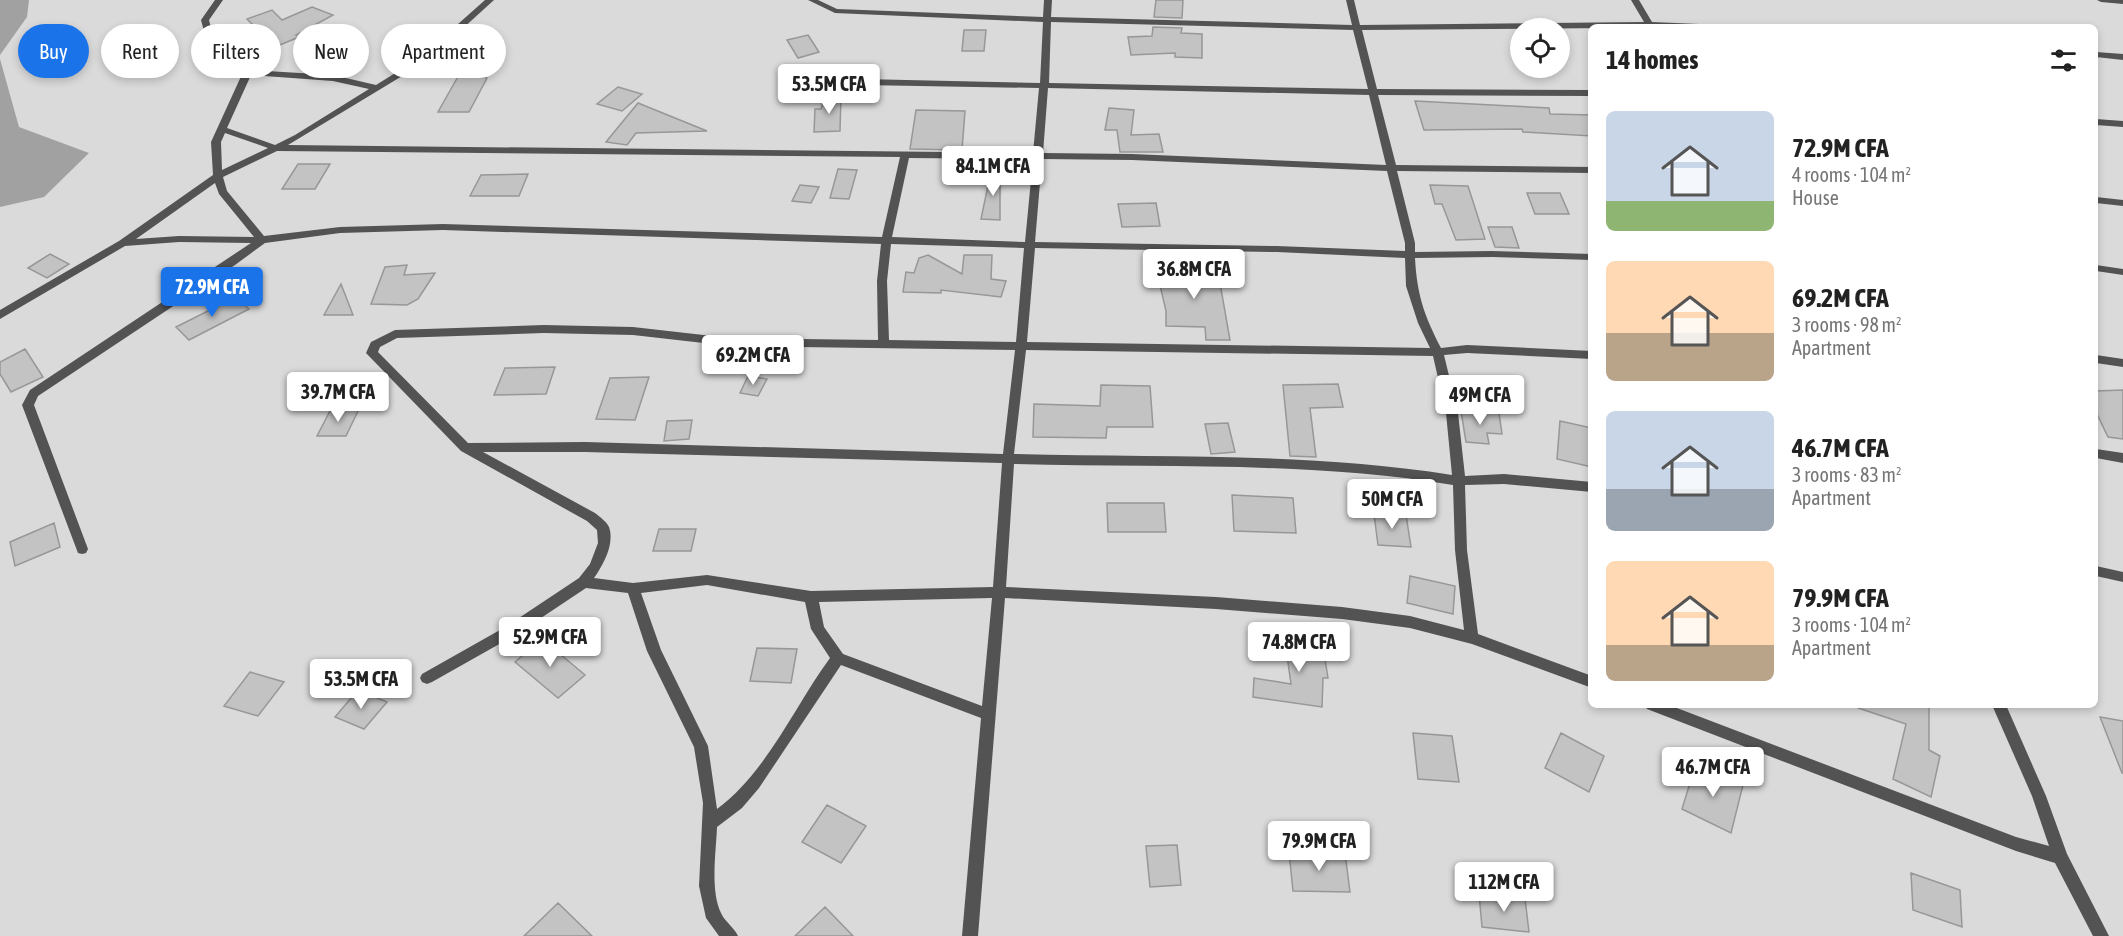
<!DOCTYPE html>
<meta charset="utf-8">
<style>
body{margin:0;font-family:"Asap Condensed",sans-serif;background:#f2f2f2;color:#222;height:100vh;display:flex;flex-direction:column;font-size:22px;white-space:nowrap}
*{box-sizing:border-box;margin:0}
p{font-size:20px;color:#767676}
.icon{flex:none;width:33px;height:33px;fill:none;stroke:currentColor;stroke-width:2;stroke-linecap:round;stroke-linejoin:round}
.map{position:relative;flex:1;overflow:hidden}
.details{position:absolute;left:1588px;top:24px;width:510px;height:684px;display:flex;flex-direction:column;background:#fff;border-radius:9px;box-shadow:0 3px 9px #0003}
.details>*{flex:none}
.top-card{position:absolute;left:18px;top:24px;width:570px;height:54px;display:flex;gap:12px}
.buttons{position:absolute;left:1510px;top:18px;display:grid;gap:12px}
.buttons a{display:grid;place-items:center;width:60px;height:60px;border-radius:50%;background:#fff;box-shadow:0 3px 9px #0003;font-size:30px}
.price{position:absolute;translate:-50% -51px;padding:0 14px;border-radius:6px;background:#fff;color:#222;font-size:20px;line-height:39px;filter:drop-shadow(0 2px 3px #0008)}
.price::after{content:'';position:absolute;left:50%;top:36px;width:18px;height:14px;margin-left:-9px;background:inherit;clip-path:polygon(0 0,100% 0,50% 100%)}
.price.current{background:#1a73e8;color:#fff}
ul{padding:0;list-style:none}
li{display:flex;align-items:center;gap:18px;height:150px;padding:0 18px}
li span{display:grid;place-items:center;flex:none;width:168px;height:120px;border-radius:9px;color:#555}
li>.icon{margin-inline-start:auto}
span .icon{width:72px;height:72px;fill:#fffc;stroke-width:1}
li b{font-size:26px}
h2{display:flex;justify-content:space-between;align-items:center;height:72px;padding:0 18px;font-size:26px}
.chip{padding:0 21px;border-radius:27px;background:#fff;box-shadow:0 3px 9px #0003;font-size:21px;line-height:54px}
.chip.current{background:#1a73e8;color:#fff}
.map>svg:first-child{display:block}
.green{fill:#dadada;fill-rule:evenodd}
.water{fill:#a1a1a1}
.building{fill:#c3c3c3;stroke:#979797;stroke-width:1.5}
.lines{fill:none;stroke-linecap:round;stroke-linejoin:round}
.minor{fill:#535353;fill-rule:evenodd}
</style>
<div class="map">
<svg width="2123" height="936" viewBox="0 0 2123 936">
<rect width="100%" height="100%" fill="#fff"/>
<path class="green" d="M0,0H2123V936H0ZM1592,27H2096V705H1592ZM1521,28H1560V68H1521Z"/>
<path class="water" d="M0,0H29L27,17L0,55Z
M0,59L19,127L89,153L44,197L0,207Z"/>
<path class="building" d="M1156,0H1183L1182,18L1154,17Z
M312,7L333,15L296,35L299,37L275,47L247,19L272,10L282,20Z
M1153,27L1182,28L1181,33L1202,34V58L1175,57V53L1131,55L1128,37L1152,36Z
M964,30H986L984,51H962Z
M808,35L819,52L798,58L787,40Z
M460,73L487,78L469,112H438Z
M618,87L642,94L622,111L597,104Z
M826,94H841L840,131L814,132L815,109H821Z
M1415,101L1549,108L1550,114L1592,115V136L1523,132L1522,129L1424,130Z
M638,103L707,131L636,133L627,145L606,142Z
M1109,108L1134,110L1131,135L1159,134L1163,152H1120L1117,130H1105Z
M916,110L965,111L962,150L910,149Z
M298,164H330L315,189H282Z
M992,166L1000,167V220L981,219Z
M838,169L857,170L849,199L830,198Z
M528,174L519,196H470L481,175Z
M800,185L819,187L811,203L792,201Z
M1430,185L1468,186L1485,239L1456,240L1442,204H1435Z
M1527,193H1560L1569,214H1535Z
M1156,203L1160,226L1122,227L1118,204Z
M1488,227H1512L1519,248L1495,247Z
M50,254L69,264L47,278L28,268Z
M928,255L962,274L964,255H992L991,279L1006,281L1001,297L941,290V293L903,292L906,272L914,273L919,258Z
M407,265L404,275L435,273L418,299L407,305L371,304L385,267Z
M1217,266L1230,340H1206L1205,327L1166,326V311L1156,268Z
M341,284L353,315H324Z
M236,297L249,309L189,340L176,327Z
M25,349L43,377L11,392L0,374V362Z
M555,367L546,394L494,395L505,368Z
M748,376L767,379L758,396L740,393Z
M649,377L635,420L596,419L610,378Z
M1338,384L1343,407L1310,408L1316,457L1290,456L1283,385Z
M1101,385L1150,386L1153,427H1107L1106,438L1033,437L1034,404L1100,406Z
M2123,390V439L2108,437L2096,412V391Z
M331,409H359L346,436H317Z
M1461,411L1499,413L1502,434L1487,433L1489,444L1466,442Z
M692,420L689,439L664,441L667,421Z
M1560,421L1592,428V467L1557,459Z
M1228,423L1235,452L1211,454L1205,424Z
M1232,495L1293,498L1296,533L1234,531Z
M1107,503H1164L1166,532H1108Z
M1374,514L1406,515L1411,547L1378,545Z
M54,523L60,547L15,566L10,542Z
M659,529H696L691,551H653Z
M1410,576L1455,586L1453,614L1407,603Z
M1284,634H1321L1328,678H1323L1322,707L1253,697L1254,678L1291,684Z
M542,639L585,675L558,698L515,662Z
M757,648L797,649L791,683L750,681Z
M250,672L284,682L258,716L224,706Z
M358,690L387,702L364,729L335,717Z
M1858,705H1929V750L1940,756L1931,797L1893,779L1906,724L1858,708Z
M2100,717L2123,721V773H2122Z
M1413,733L1452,736L1459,782L1418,779Z
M1561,733L1604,756L1589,792L1545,768Z
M1696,763L1743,785L1731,833L1682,809Z
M827,805L866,826L841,863L802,842Z
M1177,845L1181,885L1150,887L1146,846Z
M1289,852L1345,853L1350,892L1293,891Z
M1911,873L1960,890L1962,927L1913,910Z
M1479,894L1525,899L1529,932L1482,927Z
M558,903L592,936H524Z
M825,907L853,936H795Z"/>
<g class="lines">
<path class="minor" d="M215,0H223L209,20L212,32L250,70L333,75L376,85L421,57L485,0H494L427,61L288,145L1033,153L1039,88L862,85L858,82L862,79L1040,83L1043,22L835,13L808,0H818L837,9L1043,17L1044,0H1052L1051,17L1352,25L1346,0H1354L1360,25L1644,22L1631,0H1639L1652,22L1722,25L1723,27L1362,30L1377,89L1592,90V96L1378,95L1396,165L1592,167V173L1397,171L1415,243V252L1492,251L1592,254V260L1492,257L1415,258C1417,295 1424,315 1441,348L1467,345L1592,351V359L1467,353L1444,355L1458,413L1465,476L1504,474L1592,482V492L1504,484L1465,485L1467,550L1478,634L1592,676V688L1472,644L1410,628L1342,619L1216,609L1005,598L978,936H962L981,718L841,665L759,788L742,808L717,827C716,853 710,890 721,913C725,922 734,927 738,936H719L706,918L699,886L703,803L694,747L647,651L628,593L586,588L517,634L432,682L427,684L422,682L420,678L422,674L507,626L579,578L590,564L598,543L597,530L587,521L461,451L366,353L371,342L395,330L544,325L633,327L730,338L878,340L877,281L881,244L443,230L340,233L265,243L235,265L38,396L34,405L88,549L86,553L82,554L78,553L22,405L30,390L251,243L179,242L125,246L0,319V310L119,241L213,175L211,142L243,72L205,35L201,20ZM1051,22L1353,30L1368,89L1049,83ZM251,75L333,81L369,89L295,135L275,145L227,128ZM1048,88L1369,95L1386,165L1132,154L1043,153ZM225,133L268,148L222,170L221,142ZM277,151L900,157L882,237L443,224L340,227L264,236L227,191L223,177ZM909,158L1033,159L1025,242L892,237ZM1042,159L1132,160L1387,171L1405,243V251L1277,246L1035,242ZM215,183L219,194L254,237L179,236L136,239ZM891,244L1024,248L1016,342L889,340L887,281ZM1035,248L1277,252L1405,258L1406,286L1418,323L1430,348L1027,342ZM544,333L633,335L730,346L1015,350L1003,454L585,442L468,443L378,352L380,347L397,338ZM1026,350L1433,356L1446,413L1452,475C1308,452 1160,458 1014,454ZM483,452H585L1002,463L993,587L811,591L707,575L633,583L594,578C603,565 615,544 609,527C607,522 600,517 595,513ZM1014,464C1160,468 1308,461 1453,485L1455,550L1464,630L1410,616L1342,607L1216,597L1006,587ZM707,585L805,602L811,629L830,658C794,707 767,772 717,809L708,746L661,650L641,593ZM992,598L982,706L843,654L824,627L819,602Z
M2097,0H2123V4L2101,2Z
M2096,52L2123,54V60L2096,57Z
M2096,119L2123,121V127L2096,125Z
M2096,197L2123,200V206L2096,203Z
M2096,265L2123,269V275L2096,271Z
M2096,355L2123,359V367L2096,363Z
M2096,449L2123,453V463L2096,458Z
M2096,566L2123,572V582L2096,576Z
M1645,705H1669L2016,837L2049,846L2032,796L1992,705H2006L2046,796L2067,854L2109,936H2093L2055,863L2016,851L1647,709Z"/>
</g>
</svg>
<div class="buttons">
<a><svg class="icon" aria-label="locate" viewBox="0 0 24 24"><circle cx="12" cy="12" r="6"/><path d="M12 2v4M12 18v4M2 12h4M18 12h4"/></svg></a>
</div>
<b class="price" style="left:829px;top:115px">53.5M CFA</b>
<b class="price" style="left:993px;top:197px">84.1M CFA</b>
<b class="price" style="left:1194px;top:300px">36.8M CFA</b>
<b class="price current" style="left:212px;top:318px">72.9M CFA</b>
<b class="price" style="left:753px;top:386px">69.2M CFA</b>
<b class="price" style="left:338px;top:423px">39.7M CFA</b>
<b class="price" style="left:1480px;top:426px">49M CFA</b>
<b class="price" style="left:1392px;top:530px">50M CFA</b>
<b class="price" style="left:550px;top:668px">52.9M CFA</b>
<b class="price" style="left:1299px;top:673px">74.8M CFA</b>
<b class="price" style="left:361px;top:710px">53.5M CFA</b>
<b class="price" style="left:1713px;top:798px">46.7M CFA</b>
<b class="price" style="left:1319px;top:872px">79.9M CFA</b>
<b class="price" style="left:1504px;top:913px">112M CFA</b>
<div class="top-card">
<a class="chip current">Buy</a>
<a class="chip">Rent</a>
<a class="chip">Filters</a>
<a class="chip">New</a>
<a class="chip">Apartment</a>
</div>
<section class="details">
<h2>14 homes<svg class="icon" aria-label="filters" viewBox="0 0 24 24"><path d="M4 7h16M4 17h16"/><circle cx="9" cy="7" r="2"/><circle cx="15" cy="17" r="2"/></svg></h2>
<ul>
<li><span style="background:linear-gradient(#c9d6e8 75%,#8fb573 0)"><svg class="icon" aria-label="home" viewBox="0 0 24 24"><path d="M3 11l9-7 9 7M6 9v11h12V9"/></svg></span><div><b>72.9M CFA</b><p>4 rooms · 104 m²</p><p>House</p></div></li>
<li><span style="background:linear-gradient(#ffd9b3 60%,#b9a48a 0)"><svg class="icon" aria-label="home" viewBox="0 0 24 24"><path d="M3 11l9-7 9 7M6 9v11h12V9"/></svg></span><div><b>69.2M CFA</b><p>3 rooms · 98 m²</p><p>Apartment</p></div></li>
<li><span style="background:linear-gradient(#c9d6e8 65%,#9aa5b1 0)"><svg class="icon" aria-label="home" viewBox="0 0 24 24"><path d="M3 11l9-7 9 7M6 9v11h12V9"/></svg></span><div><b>46.7M CFA</b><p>3 rooms · 83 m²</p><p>Apartment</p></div></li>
<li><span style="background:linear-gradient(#ffd9b3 70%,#b9a48a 0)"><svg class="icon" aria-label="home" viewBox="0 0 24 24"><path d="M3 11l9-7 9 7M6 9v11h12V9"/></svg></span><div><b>79.9M CFA</b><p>3 rooms · 104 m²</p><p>Apartment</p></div></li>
</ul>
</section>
</div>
